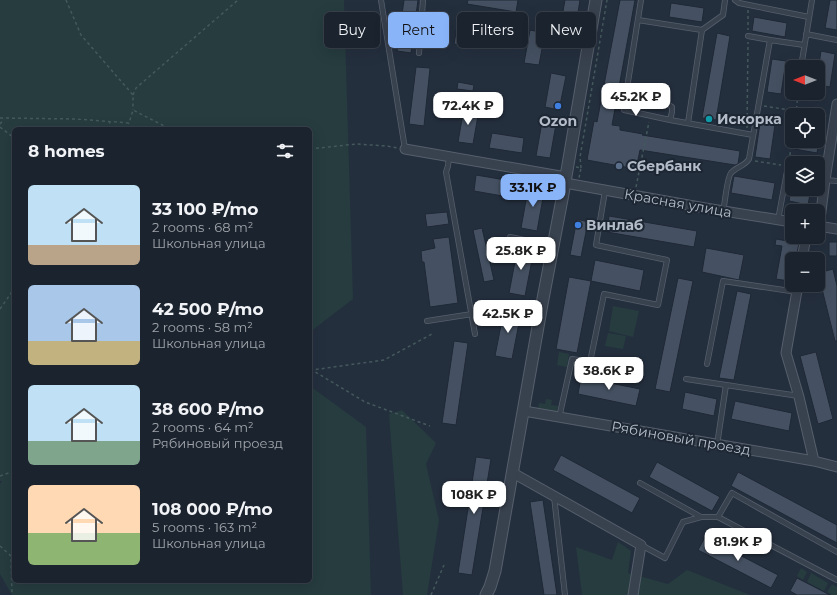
<!DOCTYPE html>
<meta charset="utf-8">
<style>
body{margin:0;font-family:Montserrat,sans-serif;background:#282f3a;color:#f1f3f6;height:100vh;display:flex;flex-direction:column;font-size:15px;white-space:nowrap}
*{box-sizing:border-box;margin:0}
p{font-size:13px;color:#a0a4aa}
.icon{flex:none;width:22px;height:22px;fill:none;stroke:currentColor;stroke-width:2;stroke-linecap:round;stroke-linejoin:round}
.map{position:relative;flex:1;overflow:hidden}
.panel{position:absolute;left:12px;top:127px;width:300px;height:456px;display:flex;flex-direction:column;background:#1b232e;border-radius:6px;box-shadow:0 4px 16px #0002,0 0 0 1px #39404a}
.panel>*{flex:none}
.hud{position:absolute;left:324px;top:12px;width:380px;height:36px;display:flex;gap:8px}
.needle{width:26px;rotate:270deg}
.fabs{position:absolute;left:785px;top:60px;display:grid;gap:8px}
.fabs a{display:grid;place-items:center;width:40px;height:40px;border-radius:6px;background:#1b232e;box-shadow:0 4px 16px #0002,0 0 0 1px #39404a;font-size:20px}
.price{position:absolute;translate:-50% -34px;padding:0 9px;border-radius:8px;background:#fff;color:#222;font-size:13px;line-height:26px;filter:drop-shadow(0 1px 2px #0008)}
.price::after{content:'';position:absolute;left:50%;top:24px;width:12px;height:9px;margin-left:-6px;background:inherit;clip-path:polygon(0 0,100% 0,50% 100%)}
.price.active{background:#8ab4f8;color:#111}
ul{padding:0;list-style:none}
li{display:flex;align-items:center;gap:12px;height:100px;padding:0 16px}
li span{display:grid;place-items:center;flex:none;width:112px;height:80px;border-radius:6px;color:#555}
li>.icon{margin-inline-start:auto}
span .icon{width:48px;height:48px;fill:#fffc;stroke-width:1}
li b{font-size:17px}
h2{display:flex;justify-content:space-between;align-items:center;height:48px;padding:0 16px;font-size:17px}
.tag{padding:0 14px;border-radius:6px;background:#1b232e;box-shadow:0 4px 16px #0002,0 0 0 1px #39404a;font-size:14px;line-height:36px}
.tag.active{background:#8ab4f8;color:#111}
.map>svg:first-child{display:block}
.green{fill:#263c3f}
.building{fill:#455162;stroke:#1f2835}
.lines{fill:none;stroke-linecap:round;stroke-linejoin:round}
.service-casing{stroke:#565f6c;stroke-width:6}
.minor-casing{stroke:#565f6c;stroke-width:11}
.tertiary-casing{stroke:#565f6c;stroke-width:13}
.path{stroke:#44595c;stroke-width:1.5;stroke-dasharray:3 3;stroke-linecap:butt}
.service{stroke:#38414e;stroke-width:4.5}
.minor{stroke:#38414e;stroke-width:9}
.tertiary{stroke:#38414e;stroke-width:11}
.shop-dot{fill:#3f7fe0;stroke:#1d2633;stroke-width:1.5}
.culture-dot{fill:#0f9aa8;stroke:#1d2633;stroke-width:1.5}
.service-dot{fill:#5c6f8a;stroke:#1d2633;stroke-width:1.5}
.labels{text-anchor:middle;stroke-width:4;stroke-linejoin:round;paint-order:stroke}
.poi-label{font-size:14px;font-weight:bold;fill:#b4bcc9;stroke:#1d2633;text-anchor:start}
.street-label{font-size:14px;fill:#b4bcc9;stroke:#1d2633}
</style>
<div class="map">
<svg width="837" height="595" viewBox="0 0 837 595">
<rect width="100%" height="100%" fill="#242f3e"/>
<path class="green" d="M0,0H344L353,299L310,332V129H14V581H310V386L366,427L371,595H12L0,574V484L2,481H0Z
M613,306L639,311L633,337L609,331Z
M608,333L626,336L623,349L605,346Z
M559,352L569,354L567,367L557,365Z
M546,399L552,400L551,405L558,406L557,412L538,408L539,403L545,404Z
M402,410L436,443L426,464L439,520L427,595H403L389,414Z
M618,542L631,551L628,573L668,584L687,570L750,595H582L576,547L612,560Z
M801,568L807,572L803,580L797,576Z
M811,573L828,583L824,591L807,582Z
M832,584L837,587V595H832L827,592Z"/>
<path class="building" d="M404,0H418L411,53L397,51Z
M468,0H518L516,12L467,4Z
M565,0H580L575,31L560,28Z
M620,0H635L612,125L620,126V130L643,134L642,135L740,151L738,164L735,165L640,150L636,169L587,160L594,121L597,122Z
M830,0H837V30L825,28Z
M671,3L704,8L702,22L669,17Z
M459,15L470,17L465,46L454,44Z
M754,17L787,23L785,37L752,31Z
M530,30L545,33L539,65L524,63Z
M717,33L730,36L716,120L702,118Z
M821,51L835,54L830,87L818,85V71Z
M772,59L786,61L781,94L767,92Z
M416,67L430,68L424,126L409,124Z
M551,73L566,76L559,110L545,107Z
M458,82L474,85L473,91L457,89Z
M464,108L479,110L473,144L458,142Z
M542,122L556,124L550,158L536,156Z
M760,123L775,125L770,159L755,157Z
M492,133L524,138L522,153L489,148Z
M795,141H819L817,153L794,149Z
M476,175L517,182L514,198L474,191Z
M734,176L775,183L772,200L731,193Z
M529,184L545,187L537,231L521,228Z
M791,189H811L808,205L789,201Z
M447,212L449,224L427,227L425,214Z
M609,216L697,231L694,247L607,232Z
M577,219L588,222L581,257L570,255Z
M482,228L494,280L484,282L473,230Z
M449,237L458,303L430,307L424,262H422L421,251L435,248L433,239Z
M776,239L799,243L796,259H792V277L789,276V281L776,279L782,246L775,245Z
M829,242H837V256H829Z
M518,246L534,250L525,296L509,293Z
M706,248L744,255L739,280L702,272Z
M595,260L644,270L640,291L591,281Z
M833,269L837,286V341H835L818,273Z
M569,277L591,281L577,353L556,349Z
M678,278L693,281L670,392L655,389Z
M737,291L751,294L734,380L719,378Z
M504,310L521,313L512,359L495,356Z
M454,341L468,343L456,425L442,423Z
M816,352L833,419L818,424L800,356Z
M581,377L640,389L636,406L578,394Z
M685,392L717,399L714,416L682,409Z
M735,401L792,413L789,431L731,419Z
M561,455L640,498L632,513L553,470Z
M476,457L491,459L472,575L458,573Z
M657,462L720,497L712,511L649,477Z
M738,472L837,525V543L731,486Z
M543,500L557,595H544L530,502Z
M705,537L778,575L771,588L698,550Z
M797,578L830,595H797L790,591Z"/>
<g class="lines">
<defs>
<path id="service" d="M381,0L405,149
M641,0L624,107V110L670,120L753,135
M735,0L739,3L809,17
M638,20L702,30
M806,34L837,40
M748,36L770,40
M419,53L423,0
M801,67L812,0
M626,96L669,105L672,107V112L670,120
M688,123L702,30L723,15L725,0
M449,157L448,166L446,172L475,334
M825,180L837,181
M723,211C725,204 727,177 731,173C736,167 745,166 749,159L770,40L804,45
M778,220L788,166H792
M510,237L553,246
M427,321L472,314
M707,364L723,281L797,292
M686,379L726,385
M559,418L572,359L590,362L604,294L658,305L667,260L596,245L605,191
M717,445L726,385L799,396
M640,483L701,517
M554,496L565,595
M718,517L732,493L837,552
M641,545L665,558L683,522L701,517H718L837,580"/>
<path id="minor" d="M405,149L566,177
M565,183L705,208L792,222
M818,226L837,229
M819,227L825,180L837,104
M802,259L806,237
M798,285L786,353L799,397L814,461
M524,411L814,461L837,467
M513,473L641,545L633,595"/>
<path id="tertiary" d="M486,595L490,587L495,571L542,304L563,194L596,0"/>
</defs>
<use href="#service" class="service-casing"/>
<use href="#minor" class="minor-casing"/>
<use href="#tertiary" class="tertiary-casing"/>
<path class="path" d="M66,0L81,35L133,95V110
M748,10V30
M133,95L136,88L238,0
M764,106L827,116
M796,115L798,93
M0,118L76,119L129,123L133,110L170,129
M0,124L4,119
M0,127L14,138
M747,128L748,42
M107,129L110,122
M125,129L129,123
M310,149L356,144L387,146L398,148
M755,161L781,165
M789,161L792,141
M576,167L581,168L579,178
M581,168L580,157L607,0
M636,187L649,122
M0,309L14,289
M310,369L312,370L384,360L432,334
M310,370H312L365,402L430,426
M0,476L14,471
M0,546L11,556L12,595
M431,595L444,565"/>
<use href="#service" class="service"/>
<use href="#minor" class="minor"/>
<use href="#tertiary" class="tertiary"/>
</g>
<g class="shop-dot">
<circle cx="558" cy="106" r="4"/>
<circle cx="578" cy="225" r="4"/>
</g>
<circle class="culture-dot" cx="709" cy="119" r="4"/>
<circle class="service-dot" cx="619" cy="166" r="4"/>
<g class="labels">
<g class="poi-label">
<text x="717" y="124">Искорка</text>
<text x="558" y="126" text-anchor="middle">Ozon</text>
<text x="627" y="171">Сбербанк</text>
<text x="586" y="230">Винлаб</text>
</g>
<g class="street-label">
<text transform="translate(678 203) rotate(10)" y="5">Красная улица</text>
<text transform="translate(681 438) rotate(10)" y="5">Рябиновый проезд</text>
</g>
</g>
</svg>
<div class="fabs">
<a><svg class="needle" viewBox="-14 -14 28 28"><path d="M0-13l5 13h-10z" fill="#e53935"/><path d="M0 13l5-13h-10z" fill="#a0a4aa"/></svg></a>
<a><svg class="icon" aria-label="locate" viewBox="0 0 24 24"><circle cx="12" cy="12" r="6"/><path d="M12 2v4M12 18v4M2 12h4M18 12h4"/></svg></a>
<a><svg class="icon" aria-label="layers" viewBox="0 0 24 24"><path d="M12 4l9 5-9 5-9-5zM3 14l9 5 9-5"/></svg></a>
<a>+</a>
<a>−</a>
</div>
<b class="price" style="left:636px;top:117px">45.2K ₽</b>
<b class="price" style="left:468px;top:126px">72.4K ₽</b>
<b class="price active" style="left:533px;top:208px">33.1K ₽</b>
<b class="price" style="left:521px;top:271px">25.8K ₽</b>
<b class="price" style="left:508px;top:334px">42.5K ₽</b>
<b class="price" style="left:609px;top:391px">38.6K ₽</b>
<b class="price" style="left:474px;top:515px">108K ₽</b>
<b class="price" style="left:738px;top:562px">81.9K ₽</b>
<div class="hud">
<a class="tag">Buy</a>
<a class="tag active">Rent</a>
<a class="tag">Filters</a>
<a class="tag">New</a>
</div>
<section class="panel">
<h2>8 homes<svg class="icon" aria-label="filters" viewBox="0 0 24 24"><path d="M4 7h16M4 17h16"/><circle cx="9" cy="7" r="2"/><circle cx="15" cy="17" r="2"/></svg></h2>
<ul>
<li><span style="background:linear-gradient(#bfe0f5 75%,#b9a48a 0)"><svg class="icon" aria-label="home" viewBox="0 0 24 24"><path d="M3 11l9-7 9 7M6 9v11h12V9"/></svg></span><div><b>33 100 ₽/mo</b><p>2 rooms · 68 m²</p><p>Школьная улица</p></div></li>
<li><span style="background:linear-gradient(#a9c7e8 70%,#c2b280 0)"><svg class="icon" aria-label="home" viewBox="0 0 24 24"><path d="M3 11l9-7 9 7M6 9v11h12V9"/></svg></span><div><b>42 500 ₽/mo</b><p>2 rooms · 58 m²</p><p>Школьная улица</p></div></li>
<li><span style="background:linear-gradient(#bfe0f5 70%,#7fa58c 0)"><svg class="icon" aria-label="home" viewBox="0 0 24 24"><path d="M3 11l9-7 9 7M6 9v11h12V9"/></svg></span><div><b>38 600 ₽/mo</b><p>2 rooms · 64 m²</p><p>Рябиновый проезд</p></div></li>
<li><span style="background:linear-gradient(#ffd9b3 60%,#8fb573 0)"><svg class="icon" aria-label="home" viewBox="0 0 24 24"><path d="M3 11l9-7 9 7M6 9v11h12V9"/></svg></span><div><b>108 000 ₽/mo</b><p>5 rooms · 163 m²</p><p>Школьная улица</p></div></li>
</ul>
</section>
</div>
